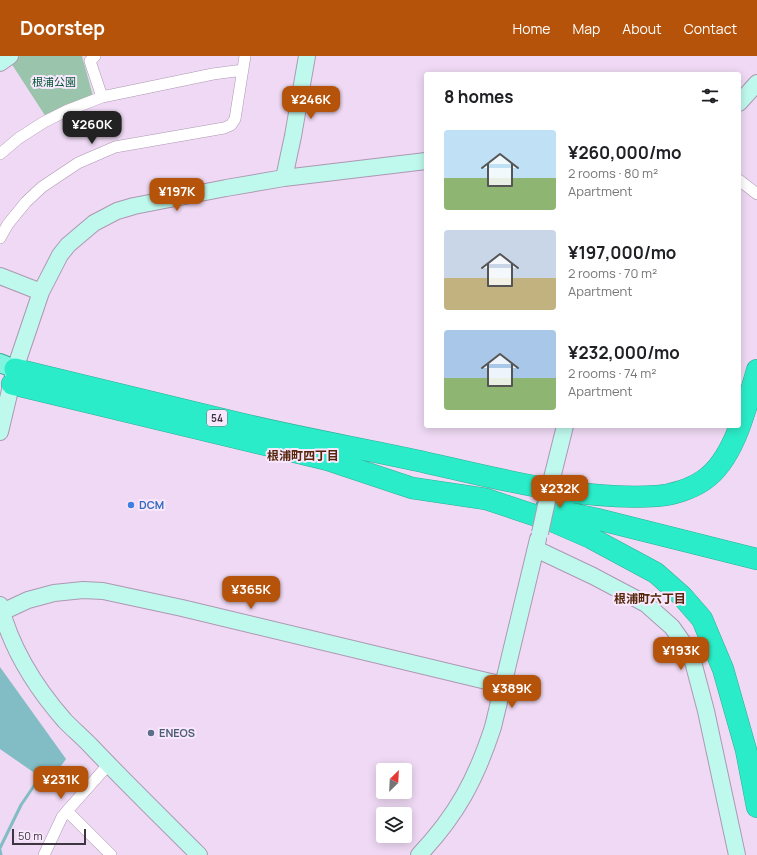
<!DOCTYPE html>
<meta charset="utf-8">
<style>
body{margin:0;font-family:Manrope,"Noto Sans JP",sans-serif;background:#f2f2f2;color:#202124;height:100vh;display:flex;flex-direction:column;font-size:15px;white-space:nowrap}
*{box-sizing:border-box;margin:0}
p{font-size:13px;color:#757577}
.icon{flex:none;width:22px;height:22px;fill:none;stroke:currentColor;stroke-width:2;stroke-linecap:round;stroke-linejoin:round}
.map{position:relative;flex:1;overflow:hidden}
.drawer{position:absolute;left:424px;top:16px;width:317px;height:356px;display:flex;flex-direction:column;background:#fff;border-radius:4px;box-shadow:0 2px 10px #0003}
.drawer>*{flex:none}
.needle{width:26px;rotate:24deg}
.tools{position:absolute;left:376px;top:707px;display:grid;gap:8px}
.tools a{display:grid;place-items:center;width:36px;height:36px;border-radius:4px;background:#fff;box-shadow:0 2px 10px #0003;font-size:20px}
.scale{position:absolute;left:12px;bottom:10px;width:74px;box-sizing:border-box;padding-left:4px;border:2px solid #3e3540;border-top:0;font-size:11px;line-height:14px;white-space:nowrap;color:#3e3540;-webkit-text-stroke:3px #f9e8fd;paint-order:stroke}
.price{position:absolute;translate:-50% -34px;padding:0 9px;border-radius:8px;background:#b45309;color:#fff;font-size:13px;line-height:26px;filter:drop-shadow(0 1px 2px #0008)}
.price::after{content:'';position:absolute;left:50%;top:24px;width:12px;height:9px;margin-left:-6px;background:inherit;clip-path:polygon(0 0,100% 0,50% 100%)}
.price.active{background:#222;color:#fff}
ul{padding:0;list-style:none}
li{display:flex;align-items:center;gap:12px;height:100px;padding:0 20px}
li span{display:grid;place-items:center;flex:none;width:112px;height:80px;border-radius:4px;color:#555}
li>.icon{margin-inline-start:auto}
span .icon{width:48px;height:48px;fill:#fffc;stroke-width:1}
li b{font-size:17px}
h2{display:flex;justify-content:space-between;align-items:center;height:48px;padding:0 20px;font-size:17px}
header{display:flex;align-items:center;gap:24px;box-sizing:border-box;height:56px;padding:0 20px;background:#b45309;color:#fff}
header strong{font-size:19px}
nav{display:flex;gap:22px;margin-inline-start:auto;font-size:14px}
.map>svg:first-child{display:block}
.green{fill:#9ac5ac}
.water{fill:#82bcc4}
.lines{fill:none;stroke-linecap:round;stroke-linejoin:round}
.stream{stroke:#82bcc4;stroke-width:3}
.street-casing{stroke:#ad98b2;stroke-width:12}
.secondary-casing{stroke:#ad98b2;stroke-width:18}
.primary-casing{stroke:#32ac98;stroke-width:20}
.highway-casing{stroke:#32ac98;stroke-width:22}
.street{stroke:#fff;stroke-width:11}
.secondary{stroke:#bff9ee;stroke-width:16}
.primary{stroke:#80f4de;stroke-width:18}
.highway{stroke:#2becc8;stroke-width:21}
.secondary-bridge-casing{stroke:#ad98b2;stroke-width:18;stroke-linecap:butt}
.secondary-bridge{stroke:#bff9ee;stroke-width:16}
.shop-dot{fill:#3f7fe0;stroke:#f9e8fd;stroke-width:1.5}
.service-dot{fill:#5c6f8a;stroke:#f9e8fd;stroke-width:1.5}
.labels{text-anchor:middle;stroke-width:4;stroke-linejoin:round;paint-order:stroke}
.shield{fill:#f9e8fd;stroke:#766b79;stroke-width:1}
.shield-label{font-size:10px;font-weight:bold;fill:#3e3540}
.park-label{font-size:11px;fill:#055837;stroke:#f9e8fd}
.shop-label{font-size:11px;font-weight:bold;fill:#366cbe;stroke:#f9e8fd;text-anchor:start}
.service-label{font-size:11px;font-weight:bold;fill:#4e5e75;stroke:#f9e8fd;text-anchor:start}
.neighbourhood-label{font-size:12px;font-weight:bold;fill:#55260a;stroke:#f9e8fd}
</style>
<header>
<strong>Doorstep</strong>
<nav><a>Home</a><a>Map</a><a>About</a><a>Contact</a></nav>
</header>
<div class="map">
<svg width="757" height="799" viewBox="0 0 757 799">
<rect width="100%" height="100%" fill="#efd9f4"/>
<path class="green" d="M20,0H82L93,40L65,49L46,61L11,7Z"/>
<path class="water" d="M0,611L66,703L49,727L0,693Z"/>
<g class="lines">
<path class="stream" d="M0,792L21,749L42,718
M0,794L1,799"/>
<defs>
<path id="street" d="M95,0L90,5L102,41
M0,98L19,82L44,66L66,55L102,41L213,18L243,14
M739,124L757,138
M0,182L8,168L26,146L42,131L78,107L115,91L224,72L231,69L235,63L245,0
M67,755L111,799
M44,799L62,761L67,755L108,709"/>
<path id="secondary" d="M0,7L10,0
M739,47L757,27
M284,122L293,80L307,0
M0,220L41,236
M0,376L15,313L41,236L60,199L68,189L94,167L117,155L134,150L226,132L284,122L426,105
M552,422L565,370
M536,493L593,520L646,548L672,571L691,598L706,655L737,799
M0,549C11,592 36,632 65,665C73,673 81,680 89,688C125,726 162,762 199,799
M0,557L28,544L54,537L83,534L103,535L182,552L503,629
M419,799C457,759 476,723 493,671L538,483"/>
<path id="primary" d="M0,307L15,313"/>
<path id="highway" d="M15,313C87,330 158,348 230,365C291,380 353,391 414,404C494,421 574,445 657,440C672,439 691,433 704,424C735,403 747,348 757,314
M12,328L328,404L412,432L486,443L552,465L591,482L656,517L682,540L702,563L723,613L746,694L757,751
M546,452L597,463L757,503"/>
</defs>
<use href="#street" class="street-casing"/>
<use href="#secondary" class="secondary-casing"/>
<use href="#primary" class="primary-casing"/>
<use href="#highway" class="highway-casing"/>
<use href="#street" class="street"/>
<use href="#secondary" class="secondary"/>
<use href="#primary" class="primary"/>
<use href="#highway" class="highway"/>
<defs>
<path id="secondary-bridge" d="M540,477L552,422"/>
</defs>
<use href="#secondary-bridge" class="secondary-bridge-casing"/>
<use href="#secondary-bridge" class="secondary-bridge"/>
</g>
<circle class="shop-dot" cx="131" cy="449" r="4"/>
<circle class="service-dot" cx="151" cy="677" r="4"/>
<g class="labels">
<rect class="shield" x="207" y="354" width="20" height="16" rx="3"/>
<g class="shield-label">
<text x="217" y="366">54</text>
</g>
<g class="park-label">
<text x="54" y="30">根浦公園</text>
</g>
<g class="shop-label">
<text x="139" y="453">DCM</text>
</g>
<g class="service-label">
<text x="159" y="681">ENEOS</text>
</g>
<g class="neighbourhood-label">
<text x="303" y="404">根浦町四丁目</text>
<text x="650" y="547">根浦町六丁目</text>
</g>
</g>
</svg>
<div class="tools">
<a><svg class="needle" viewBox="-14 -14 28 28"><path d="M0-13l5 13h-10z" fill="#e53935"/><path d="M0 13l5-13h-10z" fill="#757577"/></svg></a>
<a><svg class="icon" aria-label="layers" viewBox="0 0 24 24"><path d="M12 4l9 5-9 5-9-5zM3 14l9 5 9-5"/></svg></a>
</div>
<div class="scale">50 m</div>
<b class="price" style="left:311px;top:64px">¥246K</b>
<b class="price active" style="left:92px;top:89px">¥260K</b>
<b class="price" style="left:177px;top:156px">¥197K</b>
<b class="price" style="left:560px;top:453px">¥232K</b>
<b class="price" style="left:251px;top:554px">¥365K</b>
<b class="price" style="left:681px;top:615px">¥193K</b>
<b class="price" style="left:512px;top:653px">¥389K</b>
<b class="price" style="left:61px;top:744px">¥231K</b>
<section class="drawer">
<h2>8 homes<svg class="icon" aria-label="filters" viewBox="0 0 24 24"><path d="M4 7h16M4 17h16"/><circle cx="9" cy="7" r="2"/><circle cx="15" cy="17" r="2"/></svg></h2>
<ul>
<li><span style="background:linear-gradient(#bfe0f5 60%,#8fb573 0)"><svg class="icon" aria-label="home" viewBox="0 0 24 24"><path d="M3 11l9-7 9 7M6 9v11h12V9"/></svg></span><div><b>¥260,000/mo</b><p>2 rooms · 80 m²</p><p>Apartment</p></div></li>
<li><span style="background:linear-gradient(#c9d6e8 60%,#c2b280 0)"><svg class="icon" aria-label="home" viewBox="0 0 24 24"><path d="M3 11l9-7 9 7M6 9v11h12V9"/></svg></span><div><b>¥197,000/mo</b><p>2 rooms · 70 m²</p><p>Apartment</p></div></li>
<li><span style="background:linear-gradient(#a9c7e8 60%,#8fb573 0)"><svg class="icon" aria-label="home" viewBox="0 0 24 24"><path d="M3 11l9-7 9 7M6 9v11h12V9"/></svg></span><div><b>¥232,000/mo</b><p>2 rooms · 74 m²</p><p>Apartment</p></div></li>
</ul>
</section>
</div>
